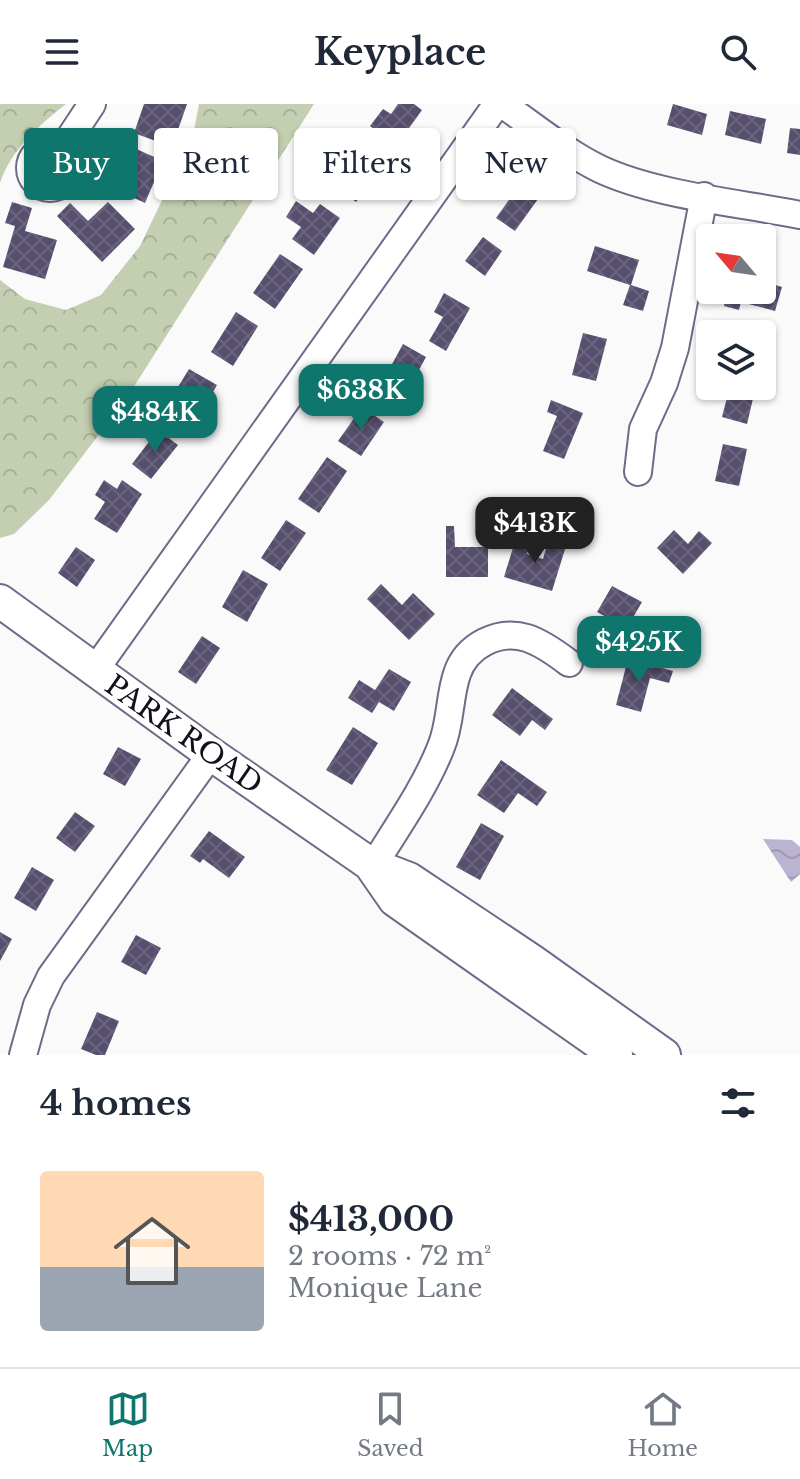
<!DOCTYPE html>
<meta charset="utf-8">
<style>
body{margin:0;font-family:"Libre Baskerville",serif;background:#f2f2f3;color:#1f2937;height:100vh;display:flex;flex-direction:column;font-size:30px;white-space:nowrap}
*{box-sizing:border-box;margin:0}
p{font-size:26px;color:#747a83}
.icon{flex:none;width:44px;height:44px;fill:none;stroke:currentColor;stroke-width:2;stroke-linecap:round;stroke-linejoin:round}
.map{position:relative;height:951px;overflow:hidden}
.drawer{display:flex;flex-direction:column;background:#fff;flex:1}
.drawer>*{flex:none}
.guide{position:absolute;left:24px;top:24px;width:752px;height:72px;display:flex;gap:16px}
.needle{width:52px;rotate:299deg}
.fabs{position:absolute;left:696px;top:120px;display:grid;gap:16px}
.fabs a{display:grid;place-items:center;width:80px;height:80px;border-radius:8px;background:#fff;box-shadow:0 2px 6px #0004;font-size:40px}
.price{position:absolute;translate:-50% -68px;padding:0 18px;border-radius:16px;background:#0f766e;color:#fff;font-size:26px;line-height:52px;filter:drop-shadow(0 2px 4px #0008)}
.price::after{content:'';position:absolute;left:50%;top:48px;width:24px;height:18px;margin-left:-12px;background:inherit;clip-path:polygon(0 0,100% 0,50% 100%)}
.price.on{background:#222;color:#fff}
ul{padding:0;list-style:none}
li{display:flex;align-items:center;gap:24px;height:200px;padding:0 40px}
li+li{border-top:2px solid #e0e1e3}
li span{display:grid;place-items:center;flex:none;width:224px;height:160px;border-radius:8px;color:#555}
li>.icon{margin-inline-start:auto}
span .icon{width:96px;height:96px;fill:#fffc;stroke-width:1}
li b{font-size:34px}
h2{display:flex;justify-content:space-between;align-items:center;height:96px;padding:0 40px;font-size:34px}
.chip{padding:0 28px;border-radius:8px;background:#fff;box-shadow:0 2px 6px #0004;font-size:28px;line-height:72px}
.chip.on{background:#0f766e;color:#fff}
header{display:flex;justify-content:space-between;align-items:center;height:104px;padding:0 40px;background:#fff;font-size:36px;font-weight:700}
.tab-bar{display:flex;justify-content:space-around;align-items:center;height:112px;border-top:2px solid #e0e1e3;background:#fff;font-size:22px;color:#747a83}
.tab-bar a{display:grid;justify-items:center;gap:4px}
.tab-bar .on{color:#0f766e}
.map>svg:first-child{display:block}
.forest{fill:url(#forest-crowns)}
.water{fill:url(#water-waves)}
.building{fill:url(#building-cross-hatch)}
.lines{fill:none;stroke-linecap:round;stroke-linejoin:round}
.minor-casing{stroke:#716988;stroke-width:30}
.major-casing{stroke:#716988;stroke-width:36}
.minor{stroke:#fff;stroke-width:26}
.major{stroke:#fff;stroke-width:32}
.labels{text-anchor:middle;stroke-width:8;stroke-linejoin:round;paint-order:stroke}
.street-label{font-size:28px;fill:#13101c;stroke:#fff}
</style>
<header><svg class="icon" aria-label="menu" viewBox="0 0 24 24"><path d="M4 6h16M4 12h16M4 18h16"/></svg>Keyplace<svg class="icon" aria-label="search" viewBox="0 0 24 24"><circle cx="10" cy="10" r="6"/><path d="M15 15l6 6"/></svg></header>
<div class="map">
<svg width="800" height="951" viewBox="0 0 800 951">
<defs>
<pattern id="forest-crowns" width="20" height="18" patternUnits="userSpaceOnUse" patternTransform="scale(2)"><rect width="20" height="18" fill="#c4cfb1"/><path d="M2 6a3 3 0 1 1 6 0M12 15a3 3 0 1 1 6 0" fill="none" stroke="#a8b198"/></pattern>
<pattern id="water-waves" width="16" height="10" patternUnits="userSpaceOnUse" patternTransform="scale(2)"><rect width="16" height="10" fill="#bab3d1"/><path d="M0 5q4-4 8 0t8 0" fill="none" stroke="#9f99b3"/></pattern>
<pattern id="building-cross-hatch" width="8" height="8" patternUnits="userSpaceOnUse" patternTransform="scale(2)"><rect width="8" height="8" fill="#574f6e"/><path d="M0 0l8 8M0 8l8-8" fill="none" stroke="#6a647d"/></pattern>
</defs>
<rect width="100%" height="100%" fill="#fafafa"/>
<path class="forest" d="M0,0H66C39,21 11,46 0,79Z
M199,0H314L126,295L49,396L14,430L0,434V176L25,195L66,206L101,191L140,142L193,32Z"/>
<path class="water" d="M763,735L792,736L800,743V770L791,778Z"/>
<path class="building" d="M144,0H187L172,43L134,29Z
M398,0H414L422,6L397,41L370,22L383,5L391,10Z
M673,0L707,10L702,31L667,21Z
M730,7L766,15L761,40L725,31Z
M790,24L800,25V51L787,49Z
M101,29L163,57L145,99L108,82L119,57L94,45Z
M364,45L384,61L356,98L335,82Z
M524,75L543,88L515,127L496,114Z
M296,97L313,109L320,100L340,114L314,151L292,135L301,123L286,113Z
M12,98L32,104L25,127L57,136L45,175L3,163L15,122L5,119Z
M108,98L135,125L102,158L57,112L70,99L88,117Z
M483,133L502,147L485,172L465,157Z
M595,142L639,156L631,181L649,187L643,207L623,201L630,181L587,167Z
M280,150L303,165L275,205L253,189Z
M762,177L782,183L775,207L741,198L739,206L724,202L728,186H762Z
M444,189L470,204L446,247L429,237L443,213L434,208Z
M236,208L258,222L233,262L211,248Z
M583,229L607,235L596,277L572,271Z
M403,240L426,253L407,288L384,275Z
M189,265L217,281L195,318L174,306L186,287L178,283Z
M730,282H756L747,320L722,313Z
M551,296L583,309L564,355L543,347L557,312L547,308Z
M362,303L384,318L361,352L338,337Z
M158,326L178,341L151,375L132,360Z
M723,340L747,345L739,382L715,377Z
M327,353L347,367L319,409L298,395Z
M104,376L117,385L122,376L142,390L117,429L94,415L105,398L95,391Z
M286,416L306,429L280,467L261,454Z
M446,422H454L455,443H488V473H446Z
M674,426L688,440L699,427L712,439L683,470L657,444Z
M516,434L530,439L527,450L543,455L548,437L566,442L552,487L504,473Z
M76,443L95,456L77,483L58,469Z
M243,466L268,480L247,518L222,503Z
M381,480L402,501L413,489L435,510L409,536L367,495Z
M612,482L642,498L627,524L597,508Z
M202,532L220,544L196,580L178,568Z
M628,555L673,567L669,579L650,574L641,608L616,601Z
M389,565L411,578L394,607L379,598L372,609L348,594L359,576L375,586Z
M512,584L553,615L545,626L532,616L520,632L492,611Z
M353,623L378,639L352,681L326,666Z
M118,643L141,655L125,682L103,670Z
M501,656L547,688L537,702L518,689L504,709L477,691Z
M75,708L95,722L75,748L56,734Z
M481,719L504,732L480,776L456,763Z
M209,727L245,753L229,774L203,755L200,759L190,752Z
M32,763L54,776L36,807L14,794Z
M0,828L12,835L0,857Z
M136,831L161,844L146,871L121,858Z
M97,908L119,917L105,951H96L81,945Z"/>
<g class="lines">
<defs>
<path id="minor" d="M502,0C534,22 565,48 600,65C655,91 740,99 800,111
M30 64a20 20 0 1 1 40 0a20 20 0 1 1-40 0Z
M61,47L92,0
M638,368L643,325L664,279L675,244L704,92
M95,566L497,0
M370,760L380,751C402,716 426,681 441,643C451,619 449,593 457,570C466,542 498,525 527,534C542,539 556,549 569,559
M23,951L37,901L51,872L211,650"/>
<path id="major" d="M0,497L211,650L370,760L409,775L532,857L664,951
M370,760L395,796L616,951"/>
</defs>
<use href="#minor" class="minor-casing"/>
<use href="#major" class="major-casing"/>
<use href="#minor" class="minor"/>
<use href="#major" class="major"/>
</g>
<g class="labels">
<g class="street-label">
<text transform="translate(184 630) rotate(35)" y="10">PARK ROAD</text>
</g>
</g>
</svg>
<div class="fabs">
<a><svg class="needle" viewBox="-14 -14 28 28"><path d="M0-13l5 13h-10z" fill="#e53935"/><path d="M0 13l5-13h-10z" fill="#747a83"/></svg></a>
<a><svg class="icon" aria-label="layers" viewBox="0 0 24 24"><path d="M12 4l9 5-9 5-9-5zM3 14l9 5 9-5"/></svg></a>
</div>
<b class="price" style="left:361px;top:328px">$638K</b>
<b class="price" style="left:155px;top:350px">$484K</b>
<b class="price on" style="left:535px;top:461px">$413K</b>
<b class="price" style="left:639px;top:580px">$425K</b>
<div class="guide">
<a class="chip on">Buy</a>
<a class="chip">Rent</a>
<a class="chip">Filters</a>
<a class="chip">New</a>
</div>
</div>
<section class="drawer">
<h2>4 homes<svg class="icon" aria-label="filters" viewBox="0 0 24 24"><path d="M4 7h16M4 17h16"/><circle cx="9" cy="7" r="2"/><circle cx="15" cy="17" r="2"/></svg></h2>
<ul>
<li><span style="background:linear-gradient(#ffd9b3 60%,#9aa5b1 0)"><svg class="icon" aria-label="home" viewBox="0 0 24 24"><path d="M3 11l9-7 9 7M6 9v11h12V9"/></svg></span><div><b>$413,000</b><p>2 rooms · 72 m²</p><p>Monique Lane</p></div></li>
</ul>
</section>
<nav class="tab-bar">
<a class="on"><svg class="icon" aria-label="map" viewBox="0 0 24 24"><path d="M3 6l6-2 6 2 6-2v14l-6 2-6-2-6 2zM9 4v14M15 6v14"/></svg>Map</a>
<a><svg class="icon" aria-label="saved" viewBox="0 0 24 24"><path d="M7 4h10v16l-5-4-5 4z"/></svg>Saved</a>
<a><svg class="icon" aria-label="home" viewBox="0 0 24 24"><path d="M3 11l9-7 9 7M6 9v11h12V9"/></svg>Home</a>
</nav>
